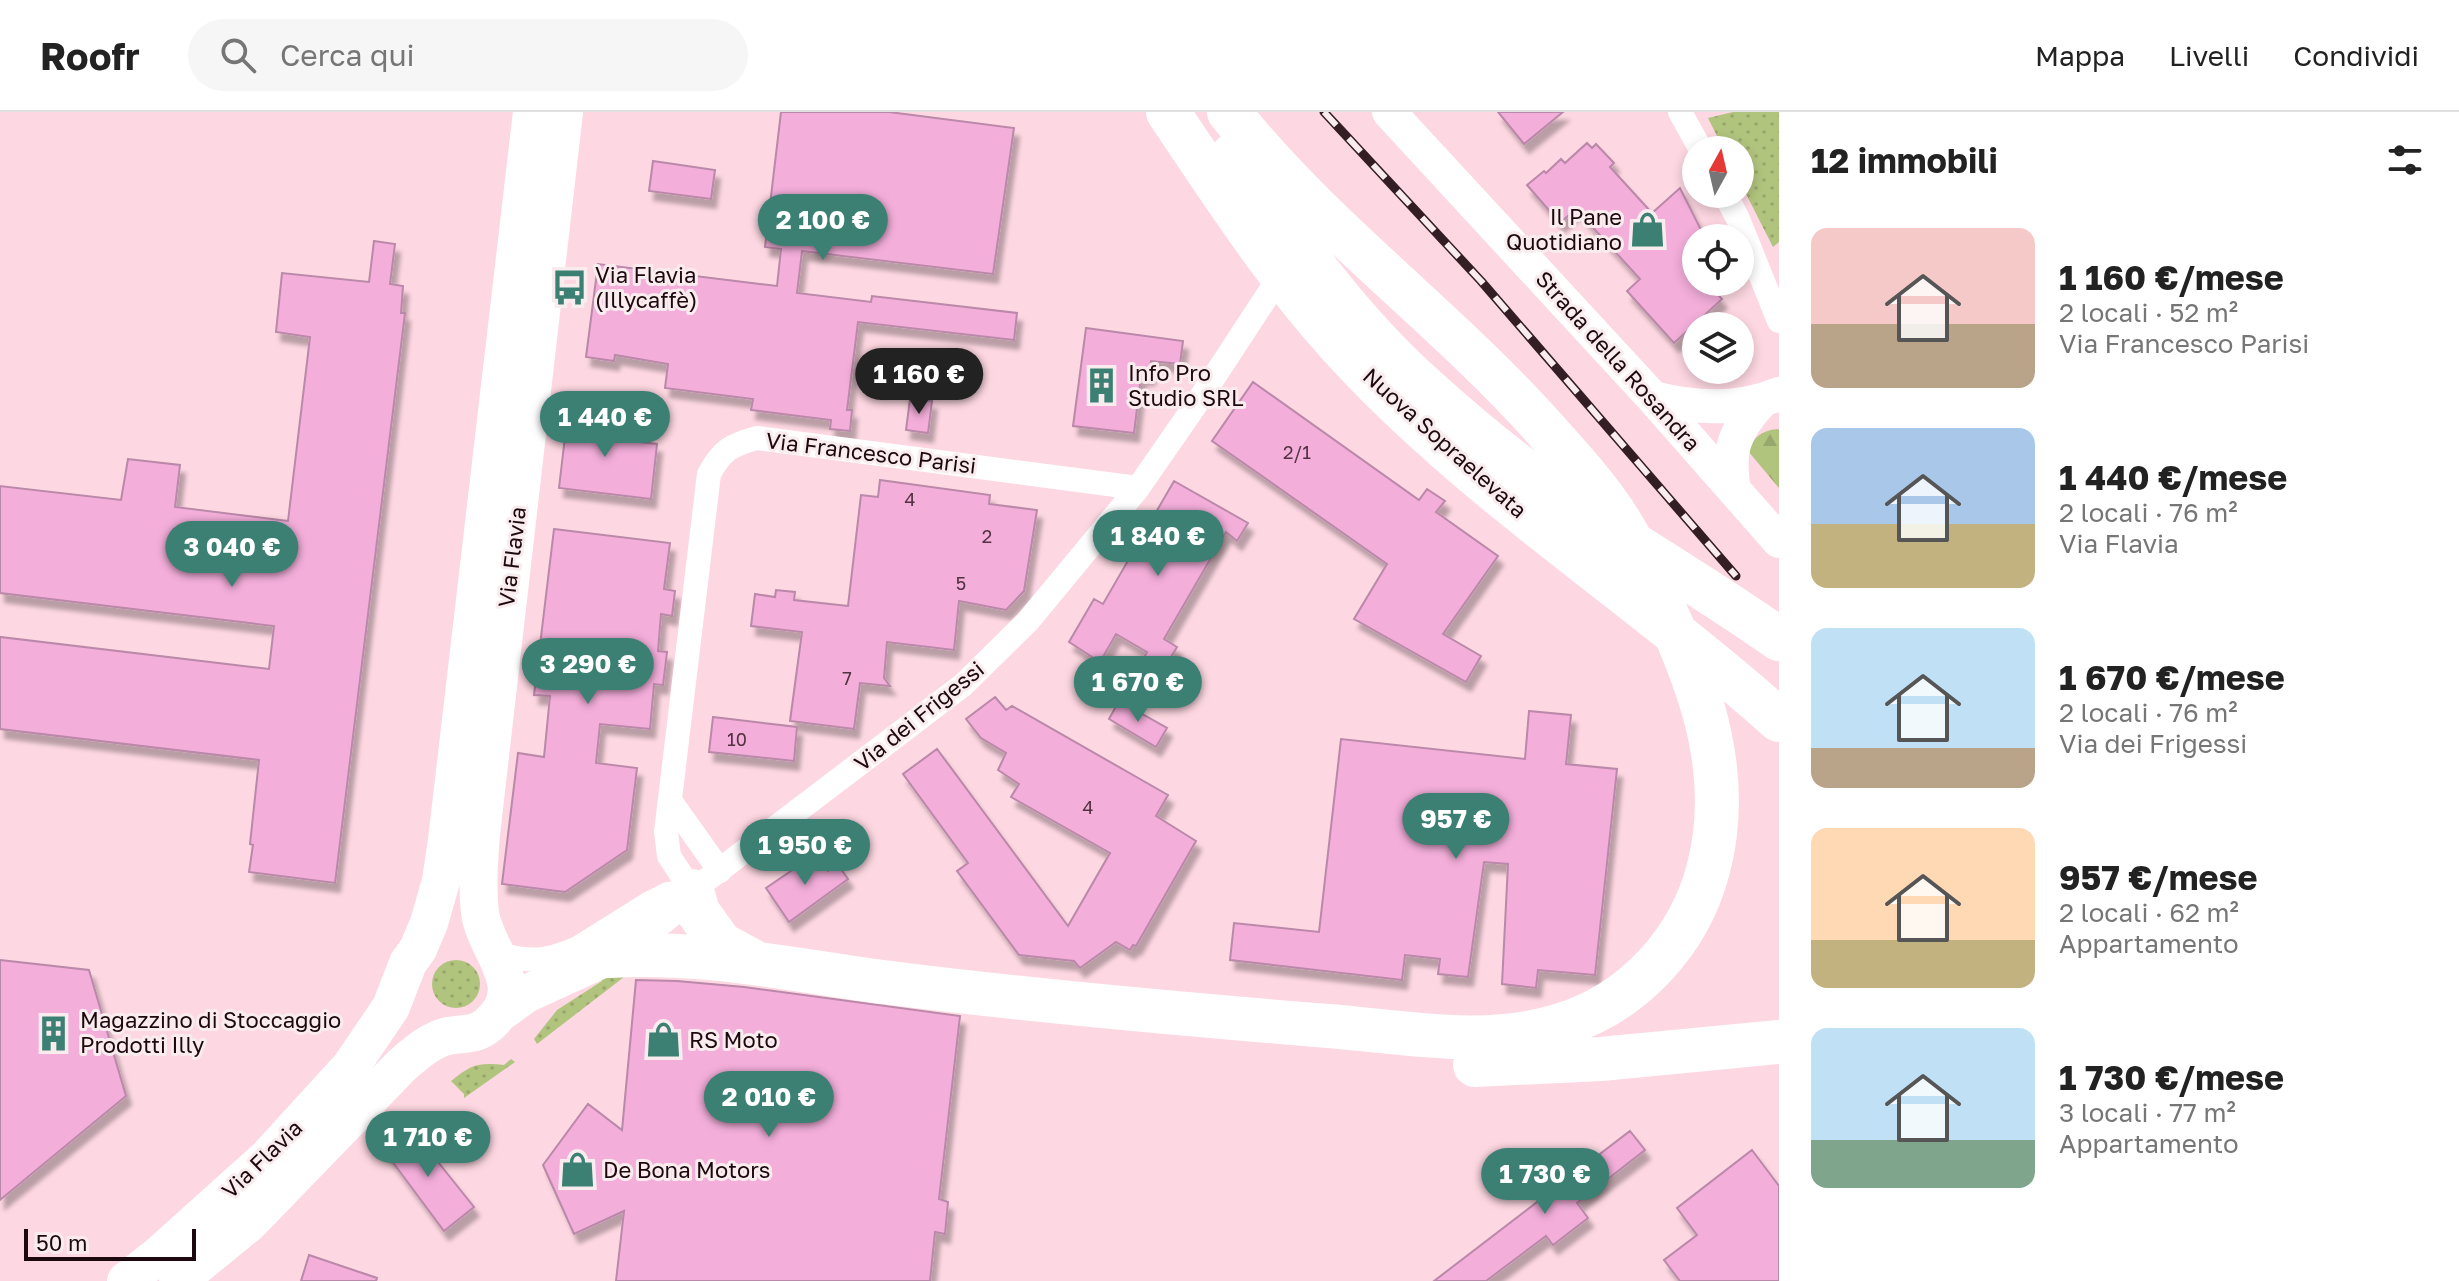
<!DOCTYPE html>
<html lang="it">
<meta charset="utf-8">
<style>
body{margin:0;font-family:"Golos Text",sans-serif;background:#f6f6f6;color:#222;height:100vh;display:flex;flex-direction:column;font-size:30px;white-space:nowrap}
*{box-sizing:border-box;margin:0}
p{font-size:26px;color:#767676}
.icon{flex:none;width:44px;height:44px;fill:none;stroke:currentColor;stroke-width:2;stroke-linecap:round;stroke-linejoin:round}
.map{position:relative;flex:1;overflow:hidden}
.sheet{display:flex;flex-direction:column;background:#fff;width:680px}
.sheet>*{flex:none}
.needle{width:52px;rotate:8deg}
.fabs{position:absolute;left:1682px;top:24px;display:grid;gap:16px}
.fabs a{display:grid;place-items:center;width:72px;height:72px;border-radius:50%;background:#fff;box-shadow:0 4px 12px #0003;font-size:40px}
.scale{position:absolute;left:24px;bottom:20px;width:172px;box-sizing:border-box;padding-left:8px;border:4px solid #1c080e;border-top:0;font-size:22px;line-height:28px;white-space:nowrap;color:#1c080e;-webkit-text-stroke:6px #f9ecef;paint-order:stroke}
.price{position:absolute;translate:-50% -68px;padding:0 18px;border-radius:28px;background:#3c8074;color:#fff;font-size:26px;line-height:52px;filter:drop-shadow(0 2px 4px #0008)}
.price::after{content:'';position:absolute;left:50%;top:48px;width:24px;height:18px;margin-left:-12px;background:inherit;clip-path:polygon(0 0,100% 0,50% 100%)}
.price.current{background:#222;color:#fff}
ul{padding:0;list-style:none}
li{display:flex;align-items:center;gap:24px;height:200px;padding:0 32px}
li span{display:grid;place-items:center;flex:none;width:224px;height:160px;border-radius:16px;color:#555}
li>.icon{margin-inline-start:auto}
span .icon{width:96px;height:96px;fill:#fffc;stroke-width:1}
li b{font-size:34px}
h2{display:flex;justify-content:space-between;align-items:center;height:96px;padding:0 32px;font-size:34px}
header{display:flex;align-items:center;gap:48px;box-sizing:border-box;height:112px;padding:0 40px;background:#fff;border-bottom:2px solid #e0e0e0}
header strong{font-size:38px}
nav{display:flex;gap:44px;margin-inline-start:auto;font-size:28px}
.search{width:560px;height:72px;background:#f6f6f6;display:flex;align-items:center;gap:20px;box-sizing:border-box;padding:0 28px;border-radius:44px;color:#767676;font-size:30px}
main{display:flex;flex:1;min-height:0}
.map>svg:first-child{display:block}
.green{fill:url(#green-dots)}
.forest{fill:url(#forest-firs)}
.building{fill:#f3aeda;stroke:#ba88a8;stroke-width:2;filter:url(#shadow)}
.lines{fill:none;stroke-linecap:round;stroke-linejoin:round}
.street{stroke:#fff;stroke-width:24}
.secondary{stroke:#fff;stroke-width:34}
.primary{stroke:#fff;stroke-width:38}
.highway{stroke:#fff;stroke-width:44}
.rail-casing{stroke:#341e25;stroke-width:9}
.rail{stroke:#f9ecef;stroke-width:6;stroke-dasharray:18;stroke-linecap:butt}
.labels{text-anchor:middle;stroke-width:6;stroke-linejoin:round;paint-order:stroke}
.number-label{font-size:18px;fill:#523241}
.poi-label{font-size:22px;fill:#1c080e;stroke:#f9ecef;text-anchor:start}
.street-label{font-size:22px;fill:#1c080e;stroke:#f9ecef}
</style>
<header>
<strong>Roofr</strong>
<div class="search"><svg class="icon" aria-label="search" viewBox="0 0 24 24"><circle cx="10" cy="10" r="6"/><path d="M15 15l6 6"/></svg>Cerca qui</div>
<nav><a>Mappa</a><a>Livelli</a><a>Condividi</a></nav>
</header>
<main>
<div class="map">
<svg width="1779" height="1169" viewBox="0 0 1779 1169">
<defs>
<pattern id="green-dots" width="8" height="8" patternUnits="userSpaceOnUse" patternTransform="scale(2)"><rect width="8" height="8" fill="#b1c47d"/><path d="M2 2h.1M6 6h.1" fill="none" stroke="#98a76b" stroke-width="1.8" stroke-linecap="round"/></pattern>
<pattern id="forest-firs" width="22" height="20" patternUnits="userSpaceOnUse" patternTransform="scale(2)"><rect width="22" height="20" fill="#b1c47d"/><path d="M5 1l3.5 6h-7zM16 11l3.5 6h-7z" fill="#98a76b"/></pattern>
<filter id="shadow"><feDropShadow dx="5" dy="9" stdDeviation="2" flood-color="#0004"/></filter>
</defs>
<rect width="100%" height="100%" fill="#fdd7e1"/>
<path class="green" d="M1733,0H1779V130L1773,135L1740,70V38H1724L1708,6Z
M432 872a24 24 0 1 1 48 0a24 24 0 1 1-48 0Z
M597,859L624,865L537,932L534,927L557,898L602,869Z
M511,947L515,950L464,986V982L451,969C471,953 477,950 504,953Z"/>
<path class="forest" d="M1779,317V376L1748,339C1754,324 1763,318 1779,317Z"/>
<path class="building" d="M781,0H889L1014,16L993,162L802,139L797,181L871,190L872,184L1017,201L1014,228L858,210L847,298H852L850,319L830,317L831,308L751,298L753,287L665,276L668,252L615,243L614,249L586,245L598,152L777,174L781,137L765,135Z
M1498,0H1563L1524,32Z
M1587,31L1592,36L1596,32L1614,51L1610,55L1652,101L1680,76L1705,126H1696V170H1706L1722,187L1674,231L1627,179L1640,167L1576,97L1560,111L1527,73L1544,59L1546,61L1561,47L1565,51Z
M653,49L715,58L711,87L649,79Z
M374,129L395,132L390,172L403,174L401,201H405L335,771L249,760L253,733L250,732L259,648L0,617V525L269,557L274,514L0,481V374L121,388L128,347L180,353L175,395L288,409L310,225L276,220L282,161L369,170Z
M1086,216L1183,229L1180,252L1151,249L1150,264H1141L1134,321L1073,314Z
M1253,270L1419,388L1427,377L1445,389L1436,400L1498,444L1443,522L1481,544L1466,570L1354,507L1387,452L1212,329Z
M910,287L932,289L928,321L906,318Z
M568,299L615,305L613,327L657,332L651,387L559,376Z
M880,368L990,383L989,392L1037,398L1024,479L1006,498L959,489L954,538L887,530L884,566L890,574L860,571L854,617L790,609L802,520L751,514L755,482L775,485L776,478L795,480L794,488L848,494L861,383L878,385Z
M1174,369L1248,411L1237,429L1226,420L1164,527L1177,535L1161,561L1142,549L1147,540L1116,522L1100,550L1069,530L1094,487L1103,492Z
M554,417L670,431L664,477L675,479L672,504L661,502L658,539L667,540L663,573L654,572L650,617L600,612L596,651L637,656L627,738L565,780L502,772L518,641L544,645L550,584L534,583Z
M995,585L1006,598L1012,594L1168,683L1156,704L1196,729L1136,834L1133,833L1130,838L1116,830L1080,856L1074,849L1019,843L957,759L968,751L903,662L937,637L1068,814L1110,741L1011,685L1019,672L998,658L1006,641L981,626L966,607Z
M1119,589L1167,616L1156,635L1109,607Z
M1529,599L1571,603L1566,652L1617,657L1595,863L1538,858L1536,876L1502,872L1508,752L1484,750L1468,865L1438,862L1440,847L1405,843L1402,868L1230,848L1234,811L1319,820L1341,627L1525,647Z
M713,605L797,615L794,649L709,640Z
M816,742L828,759L838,753L848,767L789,810L766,776Z
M0,848L89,858L126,984L0,1088Z
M636,868L677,869L744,875L960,904L939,1087L948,1090L945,1122L935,1120L930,1169H616L624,1099L574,1122L543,1053L588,992L622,1018Z
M410,1015L474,1095L444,1119L383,1037Z
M1630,1019L1645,1038L1577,1091L1588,1106L1553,1133L1546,1124L1486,1169H1434Z
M1752,1038L1779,1074V1169H1680L1664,1148L1697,1123L1677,1096Z
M309,1143L377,1166L376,1169H301Z"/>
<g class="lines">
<path class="street" d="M1680,0L1701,38
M1725,82L1738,107L1779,209
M671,690L720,759
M692,779L669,744L666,720L709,362C722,338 731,333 757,326L1138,376
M618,838C648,820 673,809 692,779L963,573L1028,509L1138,376L1199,288L1286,155
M495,841C530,851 545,850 578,836L650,791L668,782L692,779"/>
<path class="secondary" d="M1389,0L1653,286L1779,429
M1653,286C1696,297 1738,299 1779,282
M1734,378C1727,339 1734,319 1761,290"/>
<path class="primary" d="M498,902L526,882L609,844
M126,1169L159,1143L267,1046L351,954L391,895L408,851L418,837L429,811L441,769L447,728L532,0
M178,1169L249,1111L402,953C415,942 430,928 448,924C463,921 475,924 488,913C532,876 486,841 480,801C477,775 479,748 481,722L564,0"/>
<path class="highway" d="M1168,0C1226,87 1284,176 1357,252C1484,386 1642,486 1779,608
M1233,43C1290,123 1348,207 1422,273C1468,315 1518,356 1570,391C1639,437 1711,479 1779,527
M692,779L698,800L721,832L756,851
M609,844C701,838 793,858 883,870C1031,889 1180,902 1328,914C1405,920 1486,937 1561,913C1633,891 1689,830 1708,758C1733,665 1702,576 1662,492C1649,463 1635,434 1618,407C1597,374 1570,345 1544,316C1445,205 1322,117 1229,0
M1475,953L1601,947L1779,930"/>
<defs>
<path id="rail" d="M1324,0L1481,169L1736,464"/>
</defs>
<use href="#rail" class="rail-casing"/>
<use href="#rail" class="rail"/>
</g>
<defs>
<symbol id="shop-bare" viewBox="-9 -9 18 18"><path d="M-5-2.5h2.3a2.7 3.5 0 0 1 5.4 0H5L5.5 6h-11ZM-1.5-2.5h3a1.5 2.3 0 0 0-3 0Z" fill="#3c8074" stroke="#f9ecef" stroke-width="2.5" paint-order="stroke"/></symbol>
<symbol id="bus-bare" viewBox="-9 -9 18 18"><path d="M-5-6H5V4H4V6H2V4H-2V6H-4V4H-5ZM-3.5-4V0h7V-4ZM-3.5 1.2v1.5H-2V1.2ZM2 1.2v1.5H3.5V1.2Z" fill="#3c8074" stroke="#f9ecef" stroke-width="2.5" paint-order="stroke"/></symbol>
<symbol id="building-bare" viewBox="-9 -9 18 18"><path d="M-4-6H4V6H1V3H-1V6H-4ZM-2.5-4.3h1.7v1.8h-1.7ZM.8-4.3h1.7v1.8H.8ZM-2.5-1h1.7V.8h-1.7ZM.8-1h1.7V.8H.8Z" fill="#3c8074" stroke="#f9ecef" stroke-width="2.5" paint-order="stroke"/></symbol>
</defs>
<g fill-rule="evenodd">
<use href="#shop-bare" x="1622" y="92" width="51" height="51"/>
<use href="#bus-bare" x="544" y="150" width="51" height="51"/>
<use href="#building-bare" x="1076" y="248" width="51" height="51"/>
<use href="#building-bare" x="28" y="896" width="51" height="51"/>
<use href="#shop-bare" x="638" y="902" width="51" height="51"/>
<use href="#shop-bare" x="552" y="1032" width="51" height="51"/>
</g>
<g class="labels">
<g class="number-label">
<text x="1297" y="347">2/1</text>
<text x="910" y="394">4</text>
<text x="987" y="431">2</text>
<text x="961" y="478">5</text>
<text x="847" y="573">7</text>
<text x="737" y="634">10</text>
<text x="1088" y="702">4</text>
</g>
<g class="poi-label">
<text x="1622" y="113" text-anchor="end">Il Pane<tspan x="1622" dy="25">Quotidiano</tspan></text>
<text x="595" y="171">Via Flavia<tspan x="595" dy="25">(Illycaffè)</tspan></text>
<text x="1128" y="269">Info Pro<tspan x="1128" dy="25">Studio SRL</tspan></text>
<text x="80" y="916">Magazzino di Stoccaggio<tspan x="80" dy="25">Prodotti Illy</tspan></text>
<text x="689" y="936">RS Moto</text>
<text x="603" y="1066">De Bona Motors</text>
</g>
<g class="street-label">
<text transform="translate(1618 249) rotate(48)" y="8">Strada della Rosandra</text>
<text transform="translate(1445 331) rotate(42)" y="8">Nuova Sopraelevata</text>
<text transform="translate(871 341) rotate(7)" y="8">Via Francesco Parisi</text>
<text transform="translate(512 445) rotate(-83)" y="8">Via Flavia</text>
<text transform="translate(919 604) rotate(-39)" y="8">Via dei Frigessi</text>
<text transform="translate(262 1047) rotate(-44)" y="8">Via Flavia</text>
</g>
</g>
</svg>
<div class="fabs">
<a><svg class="needle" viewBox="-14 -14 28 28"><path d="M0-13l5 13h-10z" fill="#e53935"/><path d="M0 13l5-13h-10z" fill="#767676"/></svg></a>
<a><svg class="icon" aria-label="locate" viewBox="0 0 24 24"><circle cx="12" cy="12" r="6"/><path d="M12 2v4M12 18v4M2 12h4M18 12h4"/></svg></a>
<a><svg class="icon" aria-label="layers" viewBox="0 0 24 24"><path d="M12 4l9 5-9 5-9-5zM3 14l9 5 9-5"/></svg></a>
</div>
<div class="scale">50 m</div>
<b class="price" style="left:823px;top:150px">2 100 €</b>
<b class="price current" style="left:919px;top:304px">1 160 €</b>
<b class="price" style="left:605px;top:347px">1 440 €</b>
<b class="price" style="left:1158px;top:466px">1 840 €</b>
<b class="price" style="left:232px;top:477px">3 040 €</b>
<b class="price" style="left:588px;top:594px">3 290 €</b>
<b class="price" style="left:1138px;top:612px">1 670 €</b>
<b class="price" style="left:1456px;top:749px">957 €</b>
<b class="price" style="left:805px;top:775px">1 950 €</b>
<b class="price" style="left:769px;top:1027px">2 010 €</b>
<b class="price" style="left:428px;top:1067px">1 710 €</b>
<b class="price" style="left:1545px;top:1104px">1 730 €</b>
</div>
<section class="sheet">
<h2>12 immobili<svg class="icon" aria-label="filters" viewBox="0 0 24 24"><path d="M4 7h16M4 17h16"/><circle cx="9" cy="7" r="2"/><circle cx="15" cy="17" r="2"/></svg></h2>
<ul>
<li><span style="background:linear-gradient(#f6c9c9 60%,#b9a48a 0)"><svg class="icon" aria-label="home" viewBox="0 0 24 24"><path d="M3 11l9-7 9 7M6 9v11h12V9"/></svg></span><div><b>1 160 €/mese</b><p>2 locali · 52 m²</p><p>Via Francesco Parisi</p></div></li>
<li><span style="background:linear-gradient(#a9c7e8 60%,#c2b280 0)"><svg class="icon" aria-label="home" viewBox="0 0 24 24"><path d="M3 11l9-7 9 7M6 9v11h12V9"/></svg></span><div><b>1 440 €/mese</b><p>2 locali · 76 m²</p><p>Via Flavia</p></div></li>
<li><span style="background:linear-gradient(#bfe0f5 75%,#b9a48a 0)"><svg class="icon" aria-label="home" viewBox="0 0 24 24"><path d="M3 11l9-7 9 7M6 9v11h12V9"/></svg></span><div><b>1 670 €/mese</b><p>2 locali · 76 m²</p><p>Via dei Frigessi</p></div></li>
<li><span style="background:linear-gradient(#ffd9b3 70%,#c2b280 0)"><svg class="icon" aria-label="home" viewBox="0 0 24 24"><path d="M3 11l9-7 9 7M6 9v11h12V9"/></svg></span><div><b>957 €/mese</b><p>2 locali · 62 m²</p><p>Appartamento</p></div></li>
<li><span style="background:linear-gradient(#bfe0f5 70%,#7fa58c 0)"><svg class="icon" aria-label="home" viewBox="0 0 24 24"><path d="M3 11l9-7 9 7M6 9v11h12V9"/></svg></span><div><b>1 730 €/mese</b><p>3 locali · 77 m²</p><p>Appartamento</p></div></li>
</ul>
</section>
</main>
